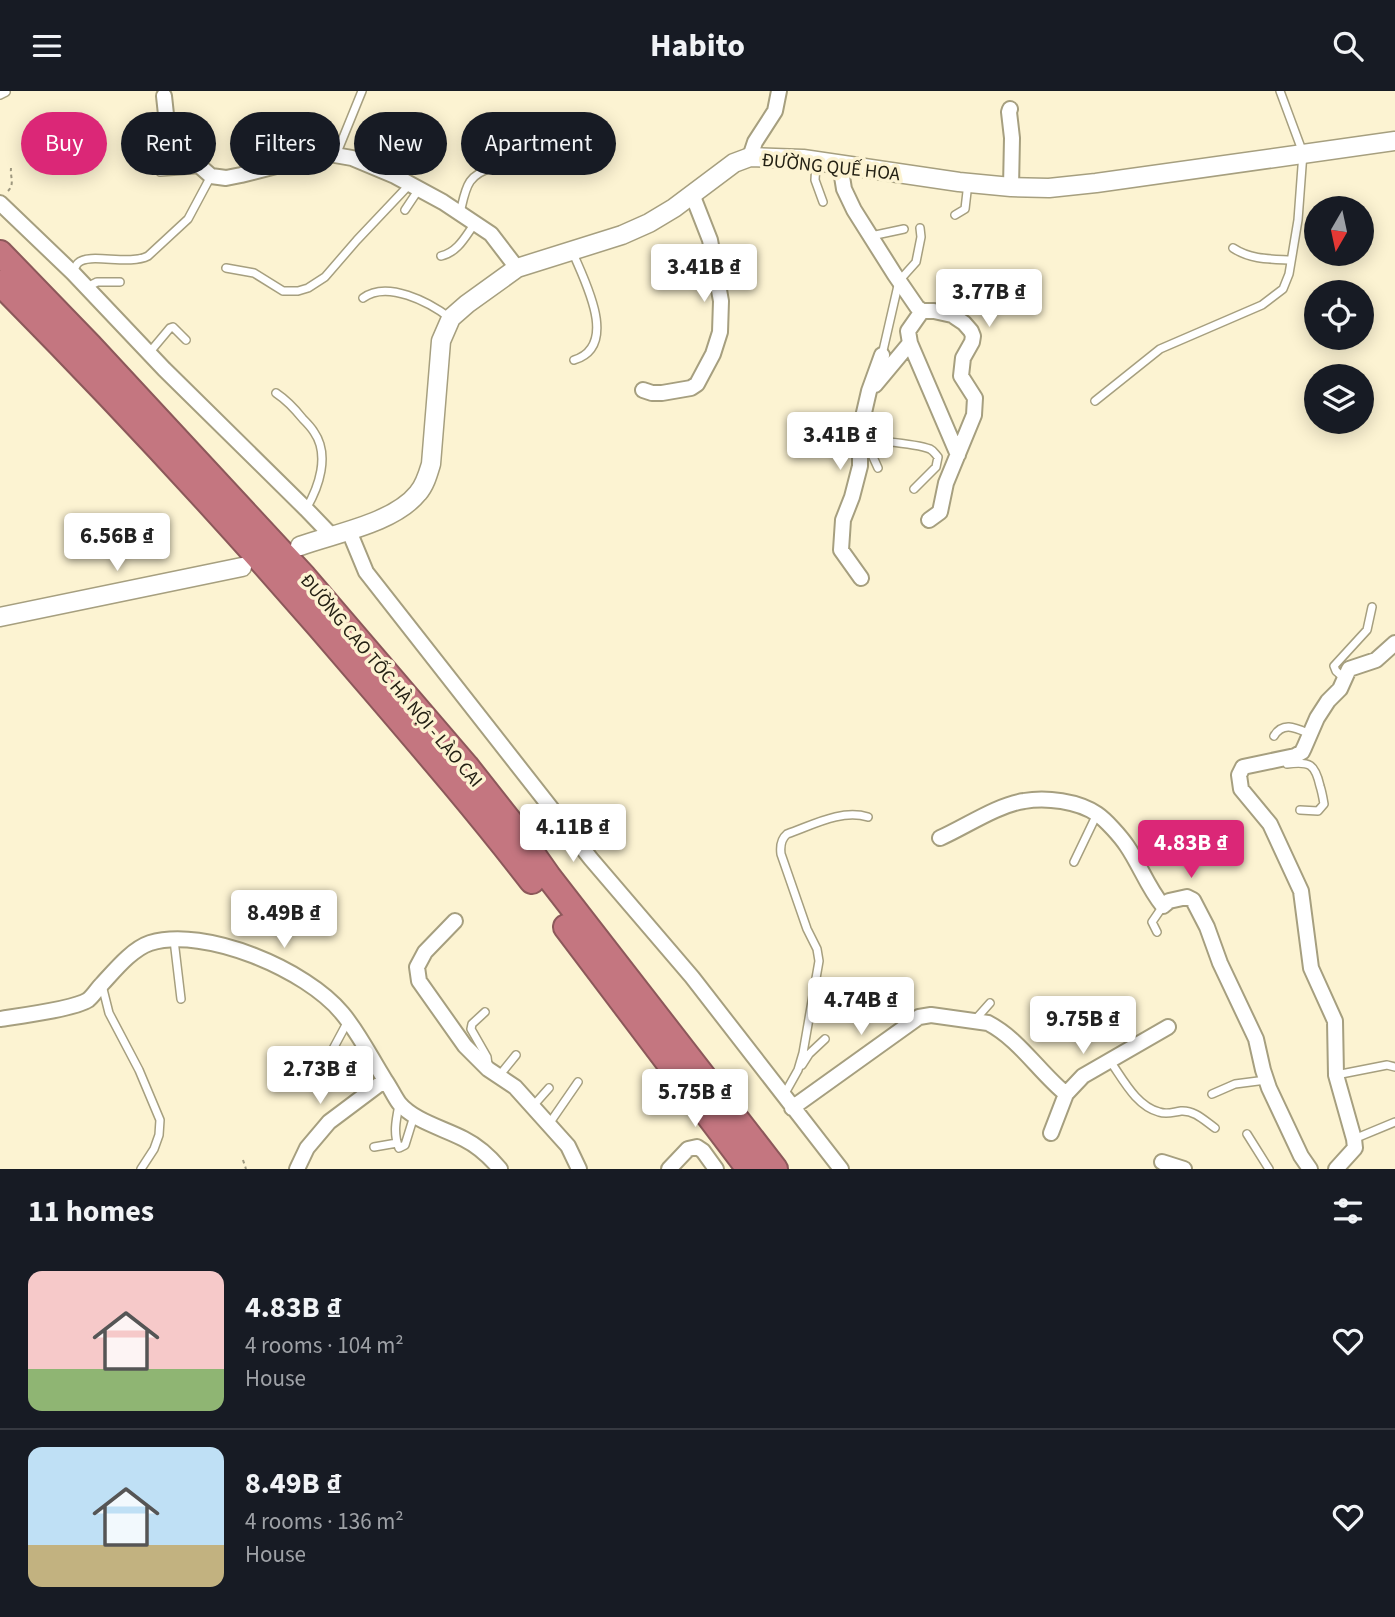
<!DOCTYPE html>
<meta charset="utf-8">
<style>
body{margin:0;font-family:"Source Sans 3",sans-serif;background:#242831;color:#f1f3f6;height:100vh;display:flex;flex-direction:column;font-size:26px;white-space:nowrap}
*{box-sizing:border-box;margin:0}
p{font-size:23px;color:#9ea1a6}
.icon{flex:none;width:38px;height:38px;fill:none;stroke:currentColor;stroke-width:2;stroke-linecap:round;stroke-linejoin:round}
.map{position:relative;height:1078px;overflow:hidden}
.drawer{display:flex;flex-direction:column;background:#171b24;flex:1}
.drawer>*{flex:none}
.top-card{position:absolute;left:21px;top:21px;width:700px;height:63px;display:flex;gap:14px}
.needle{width:46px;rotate:189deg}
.fabs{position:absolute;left:1304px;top:105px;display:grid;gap:14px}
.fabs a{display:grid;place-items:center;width:70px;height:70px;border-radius:50%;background:#171b24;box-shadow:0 4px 18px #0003;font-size:35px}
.price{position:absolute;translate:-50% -60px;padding:0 16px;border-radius:7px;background:#fff;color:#222;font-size:23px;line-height:46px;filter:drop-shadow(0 2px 4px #0008)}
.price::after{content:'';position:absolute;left:50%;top:42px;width:21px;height:16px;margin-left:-10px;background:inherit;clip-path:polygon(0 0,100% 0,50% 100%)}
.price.selected{background:#db2777;color:#fff}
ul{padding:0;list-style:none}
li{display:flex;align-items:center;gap:21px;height:175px;padding:0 28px}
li+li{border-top:2px solid #363941}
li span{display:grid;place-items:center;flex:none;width:196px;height:140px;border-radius:14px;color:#555}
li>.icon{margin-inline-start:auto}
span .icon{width:84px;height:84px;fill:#fffc;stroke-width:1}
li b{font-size:30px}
h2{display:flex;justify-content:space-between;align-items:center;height:84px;padding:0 28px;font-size:30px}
.chip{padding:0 24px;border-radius:32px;background:#171b24;box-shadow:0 4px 18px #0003;font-size:24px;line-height:63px}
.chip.selected{background:#db2777;color:#fff}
header{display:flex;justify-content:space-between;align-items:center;height:91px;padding:0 28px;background:#171b24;font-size:32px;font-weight:700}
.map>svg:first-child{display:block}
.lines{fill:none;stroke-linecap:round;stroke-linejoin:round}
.service-casing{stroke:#a69f7f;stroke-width:10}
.minor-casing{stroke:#a69f7f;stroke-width:18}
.tertiary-casing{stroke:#a69f7f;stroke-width:21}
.motorway-casing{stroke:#8c585a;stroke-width:28}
.path{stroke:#9e987f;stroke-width:2;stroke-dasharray:3.5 3.5;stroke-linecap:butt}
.service{stroke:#fff;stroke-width:7}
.minor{stroke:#fff;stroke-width:14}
.tertiary{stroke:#fff;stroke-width:18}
.motorway{stroke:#c47680;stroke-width:24}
.labels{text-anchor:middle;stroke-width:7;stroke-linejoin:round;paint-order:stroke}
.street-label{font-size:19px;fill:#242114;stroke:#fcf3d2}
</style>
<header><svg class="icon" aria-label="menu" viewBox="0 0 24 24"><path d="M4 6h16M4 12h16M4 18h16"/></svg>Habito<svg class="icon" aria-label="search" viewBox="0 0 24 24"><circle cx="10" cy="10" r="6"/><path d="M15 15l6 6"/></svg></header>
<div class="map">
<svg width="1395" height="1078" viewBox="0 0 1395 1078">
<rect width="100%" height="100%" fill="#fcf3d2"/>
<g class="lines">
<defs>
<path id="service" d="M0,4L6,1
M256,47L278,37L295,39C301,49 295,62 287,69
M336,64L362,0
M816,72L815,89L823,111
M160,81L201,78
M405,119L419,98
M460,122C466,97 466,84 494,76
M955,124L965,118L968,92
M871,145L904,138
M1233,157C1251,169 1271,168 1291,169
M573,162C584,189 620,255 574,269
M441,165C458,161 465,146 475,132
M226,177L254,182L283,200H298L308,197L325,186L357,149L410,93
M73,182C74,179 76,174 78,172C89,161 129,175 148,165L188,128L211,85
M87,196L97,191H120
M363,207C387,189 429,211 450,227
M149,262L170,237L173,236L186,249
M882,264L899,190L916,171L921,146L920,137
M276,302C288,310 295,318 303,328C307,332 311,336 314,341C330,364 319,396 306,418
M1095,310L1160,258L1262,214L1283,198L1289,183L1298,129L1303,62L1280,0
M864,346L878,377
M865,348C883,351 914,352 930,358C934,360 935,363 938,366L936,376L914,398
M1344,587L1336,580L1334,575L1367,539L1372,516
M1274,645C1283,630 1296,637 1310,643
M1287,673C1310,670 1315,673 1320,695C1322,701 1323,707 1324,713L1318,720L1300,719
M1074,771L1097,723
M1157,841L1152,831L1163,815
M174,849L181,908
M102,894L109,922L139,979L160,1029L159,1044L154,1058L141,1078
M485,921L472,933L471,938L487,966L488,974
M974,930L990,912
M1110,970C1123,988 1136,1015 1159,1021C1167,1024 1173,1021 1181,1020C1194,1019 1204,1029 1215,1037
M326,971L348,930
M802,974L809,963L825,948
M1336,984L1387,974L1395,976
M499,985L516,964
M1212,1003L1235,993L1266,989
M784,1004L798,979L803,962L819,870L817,858L807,838L781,763C780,755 781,748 787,743C813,734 841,718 868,726
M399,1014C396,1029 393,1043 399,1057L405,1054L414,1025
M533,1015L549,997
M549,1033L578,991
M1247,1043L1269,1078
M1354,1048L1395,1031
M374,1056L397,1052"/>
<path id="minor" d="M164,5L168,42L187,64L211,85L226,87L241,84L319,64L329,63L352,67L395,85L443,111L491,143L517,177
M1010,18L1009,21L1012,47L1011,96
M750,66L755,51L775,20L779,0
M840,73L844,98L854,119L895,184L917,216L922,220H934L952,224L964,232L971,240L973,245L972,251L963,267L961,285L975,307L974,324L946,392L940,421L929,429
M0,112L73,182L164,278L306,418L331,444
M922,220L908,240L910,252L958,364
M875,294L910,252
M643,299L652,302H662L691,297L697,293L713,263L720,241L721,210L710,149L692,103
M349,440L366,481L591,768L692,886L841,1078
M861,487L841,459L843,429L852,406L860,375V339L869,300L882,264
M940,747C965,736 997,714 1024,710C1046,706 1078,710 1097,723C1106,729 1121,746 1127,755C1140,774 1148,797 1163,815L1169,810L1187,806L1193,809L1207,836L1220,872L1256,948L1263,979L1269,997L1301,1065L1310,1078
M455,830L425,861L417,876L419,890L465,955L488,978L515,996L568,1055L579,1078
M0,928C19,925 74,918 88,909C94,904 97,898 102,893C115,879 132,858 150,852C205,835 307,879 342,922C359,942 371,967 385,989C390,996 394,1005 399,1012C414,1030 443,1037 464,1048C478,1055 490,1066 500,1078
M792,1017L919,926L931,924L988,932C1019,948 1039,981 1066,1003
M1051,1042L1066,1003L1083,985L1168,936
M1162,1071L1184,1078
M297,1078L307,1057L329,1031L385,989
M669,1078L688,1058L697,1056L703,1060L716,1078
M1336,1078L1355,1057L1354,1048L1336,984L1335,930L1311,877L1301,800L1270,733L1241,698L1239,684L1243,676L1295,665L1302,661L1304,657L1317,627L1328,610L1340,598L1349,578L1376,569L1395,552"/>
<path id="tertiary" d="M300,455C336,442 394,432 418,402C425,394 428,383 431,373L441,250L451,227L467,213L517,177L622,144L649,132L674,117L734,72L750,66L803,68L959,91L1011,96L1049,97L1096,92L1395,50
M0,526L242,476"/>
<path id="motorway" d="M0,162L90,255L304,486L466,675L510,731L548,785L775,1078
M0,192C129,322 254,458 373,598C427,661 481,724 532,790
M566,836L749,1078"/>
</defs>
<use href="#service" class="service-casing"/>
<use href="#minor" class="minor-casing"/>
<use href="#tertiary" class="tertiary-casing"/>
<use href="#motorway" class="motorway-casing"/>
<path class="path" d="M8,100C15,93 10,86 11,77
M243,1069L246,1078"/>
<use href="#service" class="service"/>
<use href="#minor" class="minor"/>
<use href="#tertiary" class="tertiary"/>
<use href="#motorway" class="motorway"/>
</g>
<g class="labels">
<g class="street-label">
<text transform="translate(831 75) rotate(6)" y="7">ĐƯỜNG QUẾ HOA</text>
<text transform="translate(392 589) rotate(50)" y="7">ĐƯỜNG CAO TỐC HÀ NỘI - LÀO CAI</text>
</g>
</g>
</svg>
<div class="fabs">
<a><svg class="needle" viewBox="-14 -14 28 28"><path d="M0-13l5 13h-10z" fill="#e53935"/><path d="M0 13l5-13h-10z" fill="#9ea1a6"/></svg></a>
<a><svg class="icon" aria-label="locate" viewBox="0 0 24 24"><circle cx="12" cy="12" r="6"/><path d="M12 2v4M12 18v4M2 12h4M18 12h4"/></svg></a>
<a><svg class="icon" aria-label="layers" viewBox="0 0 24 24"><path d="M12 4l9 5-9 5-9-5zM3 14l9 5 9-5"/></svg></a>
</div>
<b class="price" style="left:704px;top:213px">3.41B ₫</b>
<b class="price" style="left:989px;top:238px">3.77B ₫</b>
<b class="price" style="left:840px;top:381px">3.41B ₫</b>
<b class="price" style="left:117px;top:482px">6.56B ₫</b>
<b class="price" style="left:573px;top:773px">4.11B ₫</b>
<b class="price selected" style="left:1191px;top:789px">4.83B ₫</b>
<b class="price" style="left:284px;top:859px">8.49B ₫</b>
<b class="price" style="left:861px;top:946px">4.74B ₫</b>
<b class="price" style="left:1083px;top:965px">9.75B ₫</b>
<b class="price" style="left:320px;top:1015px">2.73B ₫</b>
<b class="price" style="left:695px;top:1038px">5.75B ₫</b>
<div class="top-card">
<a class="chip selected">Buy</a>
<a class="chip">Rent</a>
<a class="chip">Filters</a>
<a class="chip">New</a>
<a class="chip">Apartment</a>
</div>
</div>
<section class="drawer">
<h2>11 homes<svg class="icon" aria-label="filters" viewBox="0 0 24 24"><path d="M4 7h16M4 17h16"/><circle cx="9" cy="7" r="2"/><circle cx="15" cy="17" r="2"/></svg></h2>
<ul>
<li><span style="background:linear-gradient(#f6c9c9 70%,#8fb573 0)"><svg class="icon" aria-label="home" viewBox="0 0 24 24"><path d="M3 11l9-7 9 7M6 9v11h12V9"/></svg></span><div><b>4.83B ₫</b><p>4 rooms · 104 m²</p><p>House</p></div><svg class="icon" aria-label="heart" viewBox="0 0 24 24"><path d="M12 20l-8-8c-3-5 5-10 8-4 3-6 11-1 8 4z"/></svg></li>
<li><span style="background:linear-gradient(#bfe0f5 70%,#c2b280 0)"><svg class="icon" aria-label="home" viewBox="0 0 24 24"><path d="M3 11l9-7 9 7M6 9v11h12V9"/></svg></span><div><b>8.49B ₫</b><p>4 rooms · 136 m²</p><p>House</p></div><svg class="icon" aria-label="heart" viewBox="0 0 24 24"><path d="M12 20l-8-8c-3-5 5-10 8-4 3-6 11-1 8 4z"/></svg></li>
</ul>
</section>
